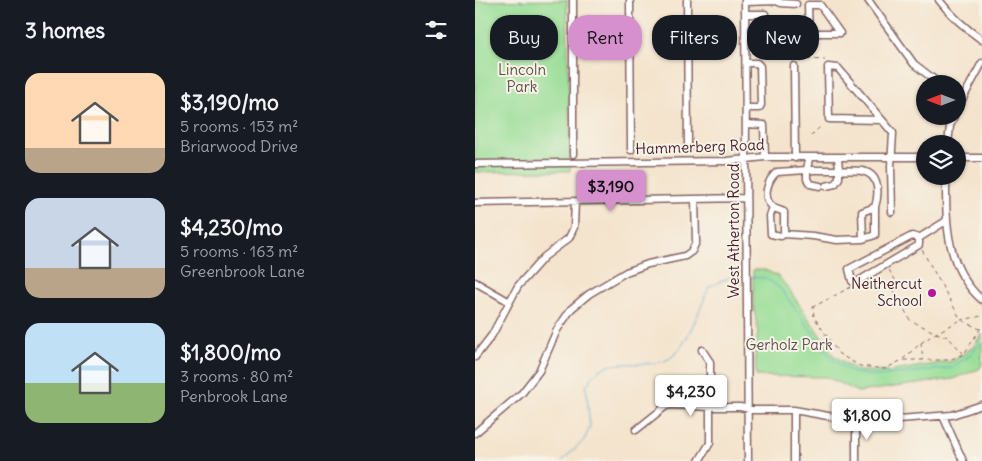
<!DOCTYPE html>
<meta charset="utf-8">
<style>
body{margin:0;font-family:Delius,sans-serif;background:#242831;color:#f1f3f6;height:100vh;display:flex;flex-direction:column;font-size:19px;white-space:nowrap}
*{box-sizing:border-box;margin:0}
p{font-size:16px;color:#9ea1a6}
.icon{flex:none;width:28px;height:28px;fill:none;stroke:currentColor;stroke-width:2;stroke-linecap:round;stroke-linejoin:round}
.map{position:relative;flex:1;overflow:hidden}
.panel{display:flex;flex-direction:column;background:#171b24;width:475px}
.panel>*{flex:none}
.hud{position:absolute;left:15px;top:15px;width:416px;height:45px;display:flex;gap:10px}
.needle{width:32px;rotate:270deg}
.fabs{position:absolute;left:441px;top:75px;display:grid;gap:10px}
.fabs a{display:grid;place-items:center;width:50px;height:50px;border-radius:50%;background:#171b24;box-shadow:0 1px 4px #0004;font-size:25px}
.price{position:absolute;translate:-50% -42px;padding:0 11px;border-radius:5px;background:#fff;color:#222;font-size:16px;line-height:32px;filter:drop-shadow(0 1px 2px #0008)}
.price::after{content:'';position:absolute;left:50%;top:30px;width:15px;height:11px;margin-left:-8px;background:inherit;clip-path:polygon(0 0,100% 0,50% 100%)}
.price.active{background:#d690ce;color:#111}
ul{padding:0;list-style:none}
li{display:flex;align-items:center;gap:15px;height:125px;padding:0 25px}
li span{display:grid;place-items:center;flex:none;width:140px;height:100px;border-radius:15px;color:#555}
li>.icon{margin-inline-start:auto}
span .icon{width:60px;height:60px;fill:#fffc;stroke-width:1}
li b{font-size:21px}
h2{display:flex;justify-content:space-between;align-items:center;height:60px;padding:0 25px;font-size:21px}
.chip{padding:0 18px;border-radius:20px;background:#171b24;box-shadow:0 1px 4px #0004;font-size:18px;line-height:45px}
.chip.active{background:#d690ce;color:#111}
main{display:flex;flex:1;min-height:0}
.map>svg:first-child{display:block}
.green{fill:#9ade97;stroke:#727e61}
.lines{fill:none;stroke-linecap:round;stroke-linejoin:round}
.stream{stroke:#53a6ce;stroke-width:1}
.minor-casing{stroke:#866464;stroke-width:9}
.path{stroke:#866464;stroke-width:1;stroke-dasharray:4 4;stroke-linecap:butt}
.minor{stroke:#fff;stroke-width:6}
.poi-dot{fill:#b5179e;stroke:#f7f3e8;stroke-width:2}
.labels{text-anchor:middle;stroke-width:4;stroke-linejoin:round;paint-order:stroke}
.park-label{font-size:15px;fill:#5e4f46;stroke:#f7f3e8}
.street-label{font-size:15px;fill:#4a1f2b;stroke:#f7f3e8}
.poi-label{font-size:15px;fill:#4a1f2b;stroke:#f7f3e8;text-anchor:end}
</style>
<main>
<section class="panel">
<h2>3 homes<svg class="icon" aria-label="filters" viewBox="0 0 24 24"><path d="M4 7h16M4 17h16"/><circle cx="9" cy="7" r="2"/><circle cx="15" cy="17" r="2"/></svg></h2>
<ul>
<li><span style="background:linear-gradient(#ffd9b3 75%,#b9a48a 0)"><svg class="icon" aria-label="home" viewBox="0 0 24 24"><path d="M3 11l9-7 9 7M6 9v11h12V9"/></svg></span><div><b>$3,190/mo</b><p>5 rooms · 153 m²</p><p>Briarwood Drive</p></div></li>
<li><span style="background:linear-gradient(#c9d6e8 70%,#b9a48a 0)"><svg class="icon" aria-label="home" viewBox="0 0 24 24"><path d="M3 11l9-7 9 7M6 9v11h12V9"/></svg></span><div><b>$4,230/mo</b><p>5 rooms · 163 m²</p><p>Greenbrook Lane</p></div></li>
<li><span style="background:linear-gradient(#bfe0f5 60%,#8fb573 0)"><svg class="icon" aria-label="home" viewBox="0 0 24 24"><path d="M3 11l9-7 9 7M6 9v11h12V9"/></svg></span><div><b>$1,800/mo</b><p>3 rooms · 80 m²</p><p>Penbrook Lane</p></div></li>
</ul>
</section>
<div class="map">
<svg width="507" height="461" viewBox="0 0 507 461">
<rect width="100%" height="100%" fill="#f7f3e8"/>
<filter id="ink" filterUnits="userSpaceOnUse"><feTurbulence type="fractalNoise" baseFrequency=".02" numOctaves="2"/><feDisplacementMap in="SourceGraphic" scale="10" xChannelSelector="R" yChannelSelector="G"/><feConvolveMatrix kernelMatrix="1 2 1 2 8 2 1 2 1" color-interpolation-filters="sRGB"/></filter>
<filter id="wash" filterUnits="userSpaceOnUse"><feTurbulence type="fractalNoise" baseFrequency=".0096" numOctaves="4" result="noise"/><feDisplacementMap in="SourceGraphic" scale="20" xChannelSelector="R" yChannelSelector="G"/><feGaussianBlur stdDeviation="1.12" result="paint"/><feColorMatrix in="noise" values="0 0 0 0 0 0 0 0 0 0 0 0 0 0 0 0 0 1.4 0 .05"/><feComposite in="paint" operator="in"/></filter>
<g filter="url(#wash)">
<rect width="100%" height="100%" fill="#f4e4cd"/>
<path class="green" d="M92,0L95,171L0,172V1Z
M278,270H290L303,276L313,288L359,356L383,371L412,372L478,361L498,347L507,334V365L504,369L478,379L383,392L352,377L281,376L280,348L283,333L278,301Z"/>
<g class="lines">
<path class="stream" d="M275,277L290,278L305,288L358,360L378,373L401,376L476,368L494,356L507,342
M87,461L109,440L115,427L111,386C115,381 118,375 123,371C141,356 179,372 198,356C212,345 227,304 234,287L258,276H268"/>
</g>
</g>
<g filter="url(#ink)">
<g class="lines">
<defs>
<path id="minor" d="M155,0L156,150
M212,0L213,149
M270,0L273,461
M393,0L439,64L465,84
M464,0C477,17 490,28 507,40
M270,2L302,1L306,3L321,4
M270,14H290V36
M270,36H334L333,5H345L365,33H334
M271,63H282L285,66L286,105L284,108H271
M319,66L320,158
M353,67L363,68L407,120L354,119Z
M482,109L507,63
M407,120L418,133L416,166L417,212
M271,124L289,125L290,157
M473,144L475,126L479,116
M98,154V0
M482,158H507
M0,164L252,161L290,157H450
M471,176C471,222 470,267 507,300
M345,186L335,184L332,179V170H364L363,157
M351,186L360,184L364,178V170C371,171 380,170 387,171C405,174 404,194 400,207L387,212L388,239L400,235V207
M0,203L271,198
M298,207L295,216L296,234L306,236L309,234V212C305,210 300,209 298,207C286,198 293,179 302,172L332,170L334,158
M309,234L338,236L362,240L388,239
M444,238V245L380,283L377,281L374,269L437,236L444,238L471,221
M0,282L33,301
M0,357L17,335L43,286L69,257L94,238L99,227L100,202
M319,410V461
M468,416L488,461
M381,421V461
M161,430L191,406L196,405L235,407H265L279,410H319L381,421H397L477,415L507,405
M0,433L47,393L64,371L82,330L96,309L114,294L151,272L173,264L210,256L217,251L221,242L220,199
M224,461L235,443V362L227,350"/>
</defs>
<use href="#minor" class="minor-casing"/>
<path class="path" d="M325,62L330,59L350,60
M336,136L345,127
M447,250L486,320L507,316
M414,270L422,283L417,287L435,320L461,333L473,337L488,353
M376,287L338,307L339,317L364,354L385,366L410,369L427,360H474L489,354L507,326
M446,343L461,333L486,320L505,329
M428,359L446,343L448,360"/>
<use href="#minor" class="minor"/>
</g>
</g>
<circle class="poi-dot" cx="457" cy="293" r="5"/>
<g class="labels">
<g class="park-label">
<text x="47" y="75">Lincoln<tspan x="47" dy="17">Park</tspan></text>
<text x="314" y="350">Gerholz Park</text>
</g>
<g class="street-label">
<text transform="translate(225 147) rotate(-2)" y="5">Hammerberg Road</text>
<text transform="translate(259 231) rotate(-90)" y="5">West Atherton Road</text>
</g>
<g class="poi-label">
<text x="447" y="289">Neithercut<tspan x="447" dy="17">School</tspan></text>
</g>
</g>
</svg>
<div class="fabs">
<a><svg class="needle" viewBox="-14 -14 28 28"><path d="M0-13l5 13h-10z" fill="#e53935"/><path d="M0 13l5-13h-10z" fill="#9ea1a6"/></svg></a>
<a><svg class="icon" aria-label="layers" viewBox="0 0 24 24"><path d="M12 4l9 5-9 5-9-5zM3 14l9 5 9-5"/></svg></a>
</div>
<b class="price active" style="left:136px;top:212px">$3,190</b>
<b class="price" style="left:216px;top:417px">$4,230</b>
<b class="price" style="left:392px;top:441px">$1,800</b>
<div class="hud">
<a class="chip">Buy</a>
<a class="chip active">Rent</a>
<a class="chip">Filters</a>
<a class="chip">New</a>
</div>
</div>
</main>
